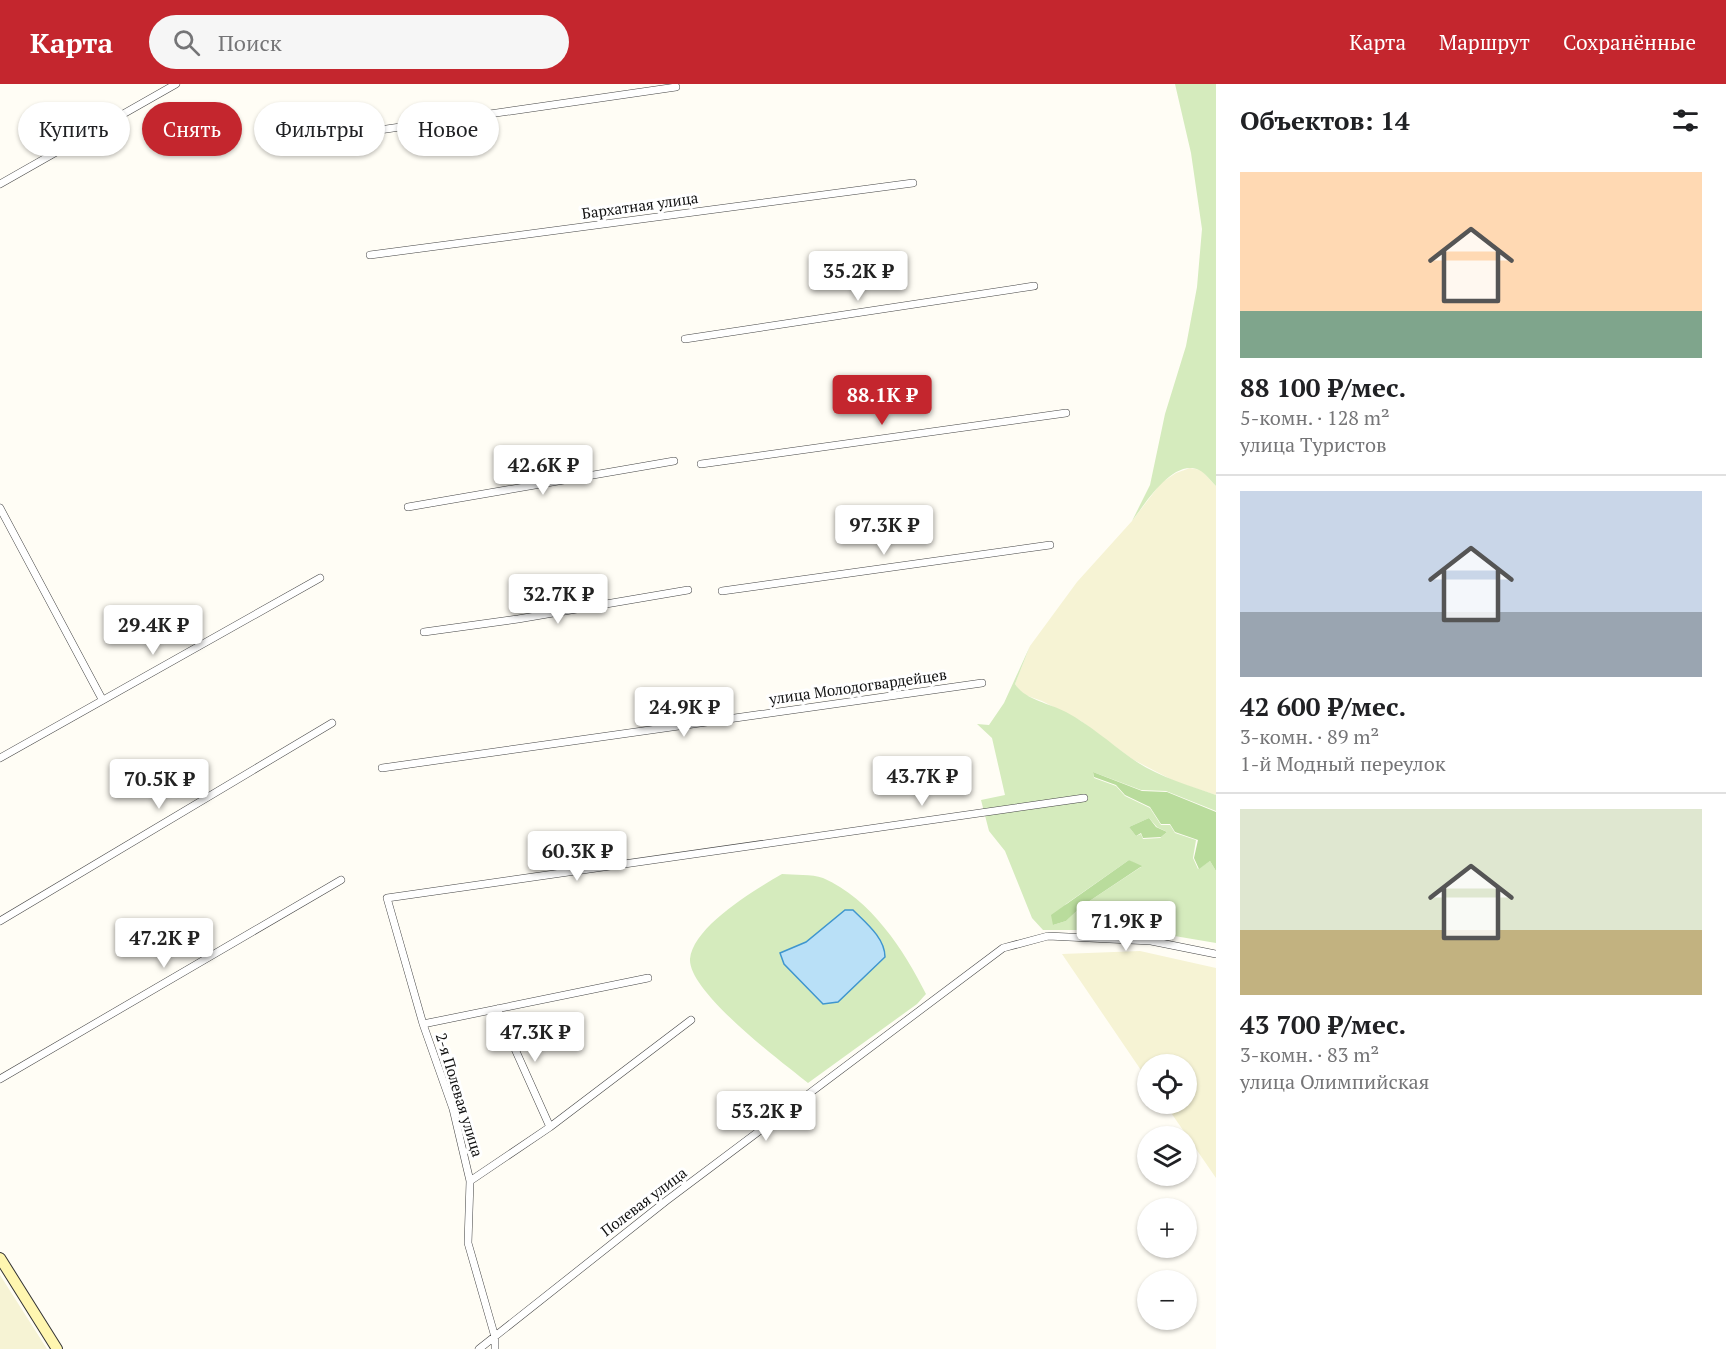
<!DOCTYPE html>
<html lang="ru">
<meta charset="utf-8">
<style>
body{margin:0;font-family:"PT Serif",serif;background:#f6f6f6;color:#202124;height:100vh;display:flex;flex-direction:column;font-size:22px;white-space:nowrap}
*{box-sizing:border-box;margin:0}
p{font-size:20px;color:#757577}
.icon{flex:none;width:33px;height:33px;fill:none;stroke:currentColor;stroke-width:2;stroke-linecap:round;stroke-linejoin:round}
.map{position:relative;flex:1;overflow:hidden}
.details{display:flex;flex-direction:column;background:#fff;width:510px}
.details>*{flex:none}
.guide{position:absolute;left:18px;top:18px;width:570px;height:54px;display:flex;gap:12px}
.controls{position:absolute;left:1137px;top:970px;display:grid;gap:12px}
.controls a{display:grid;place-items:center;width:60px;height:60px;border-radius:50%;background:#fff;box-shadow:0 2px 4px #0004;font-size:30px}
.price{position:absolute;translate:-50% -51px;padding:0 14px;border-radius:6px;background:#fff;color:#222;font-size:20px;line-height:39px;filter:drop-shadow(0 2px 3px #0008)}
.price::after{content:'';position:absolute;left:50%;top:36px;width:18px;height:14px;margin-left:-9px;background:inherit;clip-path:polygon(0 0,100% 0,50% 100%)}
.price.current{background:#c4262e;color:#fff}
ul{padding:0;list-style:none}
li{display:grid;align-content:center;gap:12px;height:318px;padding:0 24px}
li+li{border-top:2px solid #e0e0e0}
li span{display:grid;place-items:center;height:186px;border-radius:0px;color:#555}
li>.icon{margin-inline-start:auto}
span .icon{width:108px;height:108px;fill:#fffc;stroke-width:1}
li b{font-size:26px}
h2{display:flex;justify-content:space-between;align-items:center;height:72px;padding:0 24px;font-size:26px}
.pill{padding:0 21px;border-radius:27px;background:#fff;box-shadow:0 2px 4px #0004;font-size:21px;line-height:54px}
.pill.current{background:#c4262e;color:#fff}
header{display:flex;align-items:center;gap:36px;box-sizing:border-box;height:84px;padding:0 30px;background:#c4262e;color:#fff}
header strong{font-size:28px}
nav{display:flex;gap:33px;margin-inline-start:auto;font-size:21px}
.search{width:420px;height:54px;background:#f6f6f6;display:flex;align-items:center;gap:15px;box-sizing:border-box;padding:0 21px;border-radius:33px;color:#757577;font-size:22px}
main{display:flex;flex:1;min-height:0}
.map>svg:first-child{display:block}
.farmland{fill:#f6f3d4}
.green{fill:#d5ebbd;fill-rule:evenodd}
.forest{fill:#b9dc9c}
.water{fill:#b9e0f7;stroke:#3f96cf;stroke-width:1.5}
.lines{fill:none;stroke-linecap:round;stroke-linejoin:round}
.minor-casing{stroke:#444;stroke-width:8}
.secondary-casing{stroke:#333;stroke-width:12}
.minor{stroke:#fff;stroke-width:7}
.secondary{stroke:#fff6b0;stroke-width:10}
.labels{text-anchor:middle;stroke-width:6;stroke-linejoin:round;paint-order:stroke}
.street-label{font-size:15px;fill:#111;stroke:#fff}
</style>
<header>
<strong>Карта</strong>
<div class="search"><svg class="icon" aria-label="search" viewBox="0 0 24 24"><circle cx="10" cy="10" r="6"/><path d="M15 15l6 6"/></svg>Поиск</div>
<nav><a>Карта</a><a>Маршрут</a><a>Сохранённые</a></nav>
</header>
<main>
<div class="map">
<svg width="1216" height="1265" viewBox="0 0 1216 1265">
<rect width="100%" height="100%" fill="#fffdf5"/>
<path class="farmland" d="M1190,384L1201,386L1216,402V711L1176,698L1132,675L1081,637L1042,617L1022,610L1015,600L1030,562L1077,498L1132,437L1161,399L1176,389Z
M1140,867L1216,884V1094L1165,1020H1186V981H1148L1147,995L1062,870Z
M0,1191L47,1265H48H0Z"/>
<path class="green" d="M1175,0H1216V402C1211,397 1205,389 1199,386C1173,374 1145,420 1132,437L1150,401L1165,330L1186,262L1197,203L1202,145L1191,69Z
M1030,562L1015,600C1025,616 1049,619 1066,628C1090,641 1109,658 1131,674C1156,692 1187,701 1216,711V727L1166,707L1141,706L1093,688L1094,694L1116,702L1125,712L1150,724L1161,741H1170L1175,749L1196,756L1193,774L1198,785L1210,777L1216,787V859L1139,846H1043L1032,834L1005,767L989,747L981,716L1005,711L992,654L977,640L989,641L1004,619ZM1149,734L1157,743L1167,748L1160,754L1143,755L1141,750L1136,752L1129,743ZM1129,776L1141,783L1082,822L1066,837L1053,841L1066,820Z
M782,790C794,791 812,790 823,794C871,815 904,866 926,910L917,920L808,999C783,979 688,908 690,875C693,842 756,805 782,790Z"/>
<path class="forest" d="M1093,688L1142,707L1167,708L1216,728V787L1210,777L1199,785L1194,774L1198,756L1175,748L1170,740H1161L1150,723L1125,711L1116,701L1094,693Z
M1149,734L1156,743L1167,748L1161,753L1143,754L1141,749L1136,752L1129,743Z
M1129,776L1142,782L1082,822L1066,837L1053,841L1051,831Z"/>
<path class="water" d="M845,826H853C866,839 885,854 885,873L838,918L823,920L784,880L780,869L806,858Z"/>
<g class="lines">
<defs>
<path id="minor" d="M352,50L676,3
M0,100L176,0
M370,171L913,99
M685,255L1034,202
M701,380L1066,329
M408,423L674,377
M0,424L102,615
M722,507L1050,461
M424,548L518,535L688,506
M0,674L320,494
M382,684L982,599
M0,837L332,639
M497,925L550,1043
M423,940L648,894
M0,995L341,796
M470,1097L550,1043L691,936
M479,1265L666,1117L1003,864L1048,852L1151,857L1216,870
M495,1265V1253L468,1159L470,1097L453,1025L423,940L387,814L1084,714"/>
<path id="secondary" d="M0,1174L57,1265"/>
</defs>
<use href="#minor" class="minor-casing"/>
<use href="#secondary" class="secondary-casing"/>
<use href="#minor" class="minor"/>
<use href="#secondary" class="secondary"/>
</g>
<g class="labels">
<g class="street-label">
<text transform="translate(640 122) rotate(-8)" y="5">Бархатная улица</text>
<text transform="translate(858 603) rotate(-8)" y="5">улица Молодогвардейцев</text>
<text transform="translate(459 1011) rotate(73)" y="5">2-я Полевая улица</text>
<text transform="translate(644 1118) rotate(-37)" y="5">Полевая улица</text>
</g>
</g>
</svg>
<div class="controls">
<a><svg class="icon" aria-label="locate" viewBox="0 0 24 24"><circle cx="12" cy="12" r="6"/><path d="M12 2v4M12 18v4M2 12h4M18 12h4"/></svg></a>
<a><svg class="icon" aria-label="layers" viewBox="0 0 24 24"><path d="M12 4l9 5-9 5-9-5zM3 14l9 5 9-5"/></svg></a>
<a>+</a>
<a>−</a>
</div>
<b class="price" style="left:858px;top:218px">35.2K ₽</b>
<b class="price current" style="left:882px;top:342px">88.1K ₽</b>
<b class="price" style="left:543px;top:412px">42.6K ₽</b>
<b class="price" style="left:884px;top:472px">97.3K ₽</b>
<b class="price" style="left:558px;top:541px">32.7K ₽</b>
<b class="price" style="left:153px;top:572px">29.4K ₽</b>
<b class="price" style="left:684px;top:654px">24.9K ₽</b>
<b class="price" style="left:922px;top:723px">43.7K ₽</b>
<b class="price" style="left:159px;top:726px">70.5K ₽</b>
<b class="price" style="left:577px;top:798px">60.3K ₽</b>
<b class="price" style="left:1126px;top:868px">71.9K ₽</b>
<b class="price" style="left:164px;top:885px">47.2K ₽</b>
<b class="price" style="left:535px;top:979px">47.3K ₽</b>
<b class="price" style="left:766px;top:1058px">53.2K ₽</b>
<div class="guide">
<a class="pill">Купить</a>
<a class="pill current">Снять</a>
<a class="pill">Фильтры</a>
<a class="pill">Новое</a>
</div>
</div>
<section class="details">
<h2>Объектов: 14<svg class="icon" aria-label="filters" viewBox="0 0 24 24"><path d="M4 7h16M4 17h16"/><circle cx="9" cy="7" r="2"/><circle cx="15" cy="17" r="2"/></svg></h2>
<ul>
<li><span style="background:linear-gradient(#ffd9b3 75%,#7fa58c 0)"><svg class="icon" aria-label="home" viewBox="0 0 24 24"><path d="M3 11l9-7 9 7M6 9v11h12V9"/></svg></span><div><b>88 100 ₽/мес.</b><p>5-комн. · 128 m²</p><p>улица Туристов</p></div></li>
<li><span style="background:linear-gradient(#c9d6e8 65%,#9aa5b1 0)"><svg class="icon" aria-label="home" viewBox="0 0 24 24"><path d="M3 11l9-7 9 7M6 9v11h12V9"/></svg></span><div><b>42 600 ₽/мес.</b><p>3-комн. · 89 m²</p><p>1-й Модный переулок</p></div></li>
<li><span style="background:linear-gradient(#dfe7d0 65%,#c2b280 0)"><svg class="icon" aria-label="home" viewBox="0 0 24 24"><path d="M3 11l9-7 9 7M6 9v11h12V9"/></svg></span><div><b>43 700 ₽/мес.</b><p>3-комн. · 83 m²</p><p>улица Олимпийская</p></div></li>
</ul>
</section>
</main>
